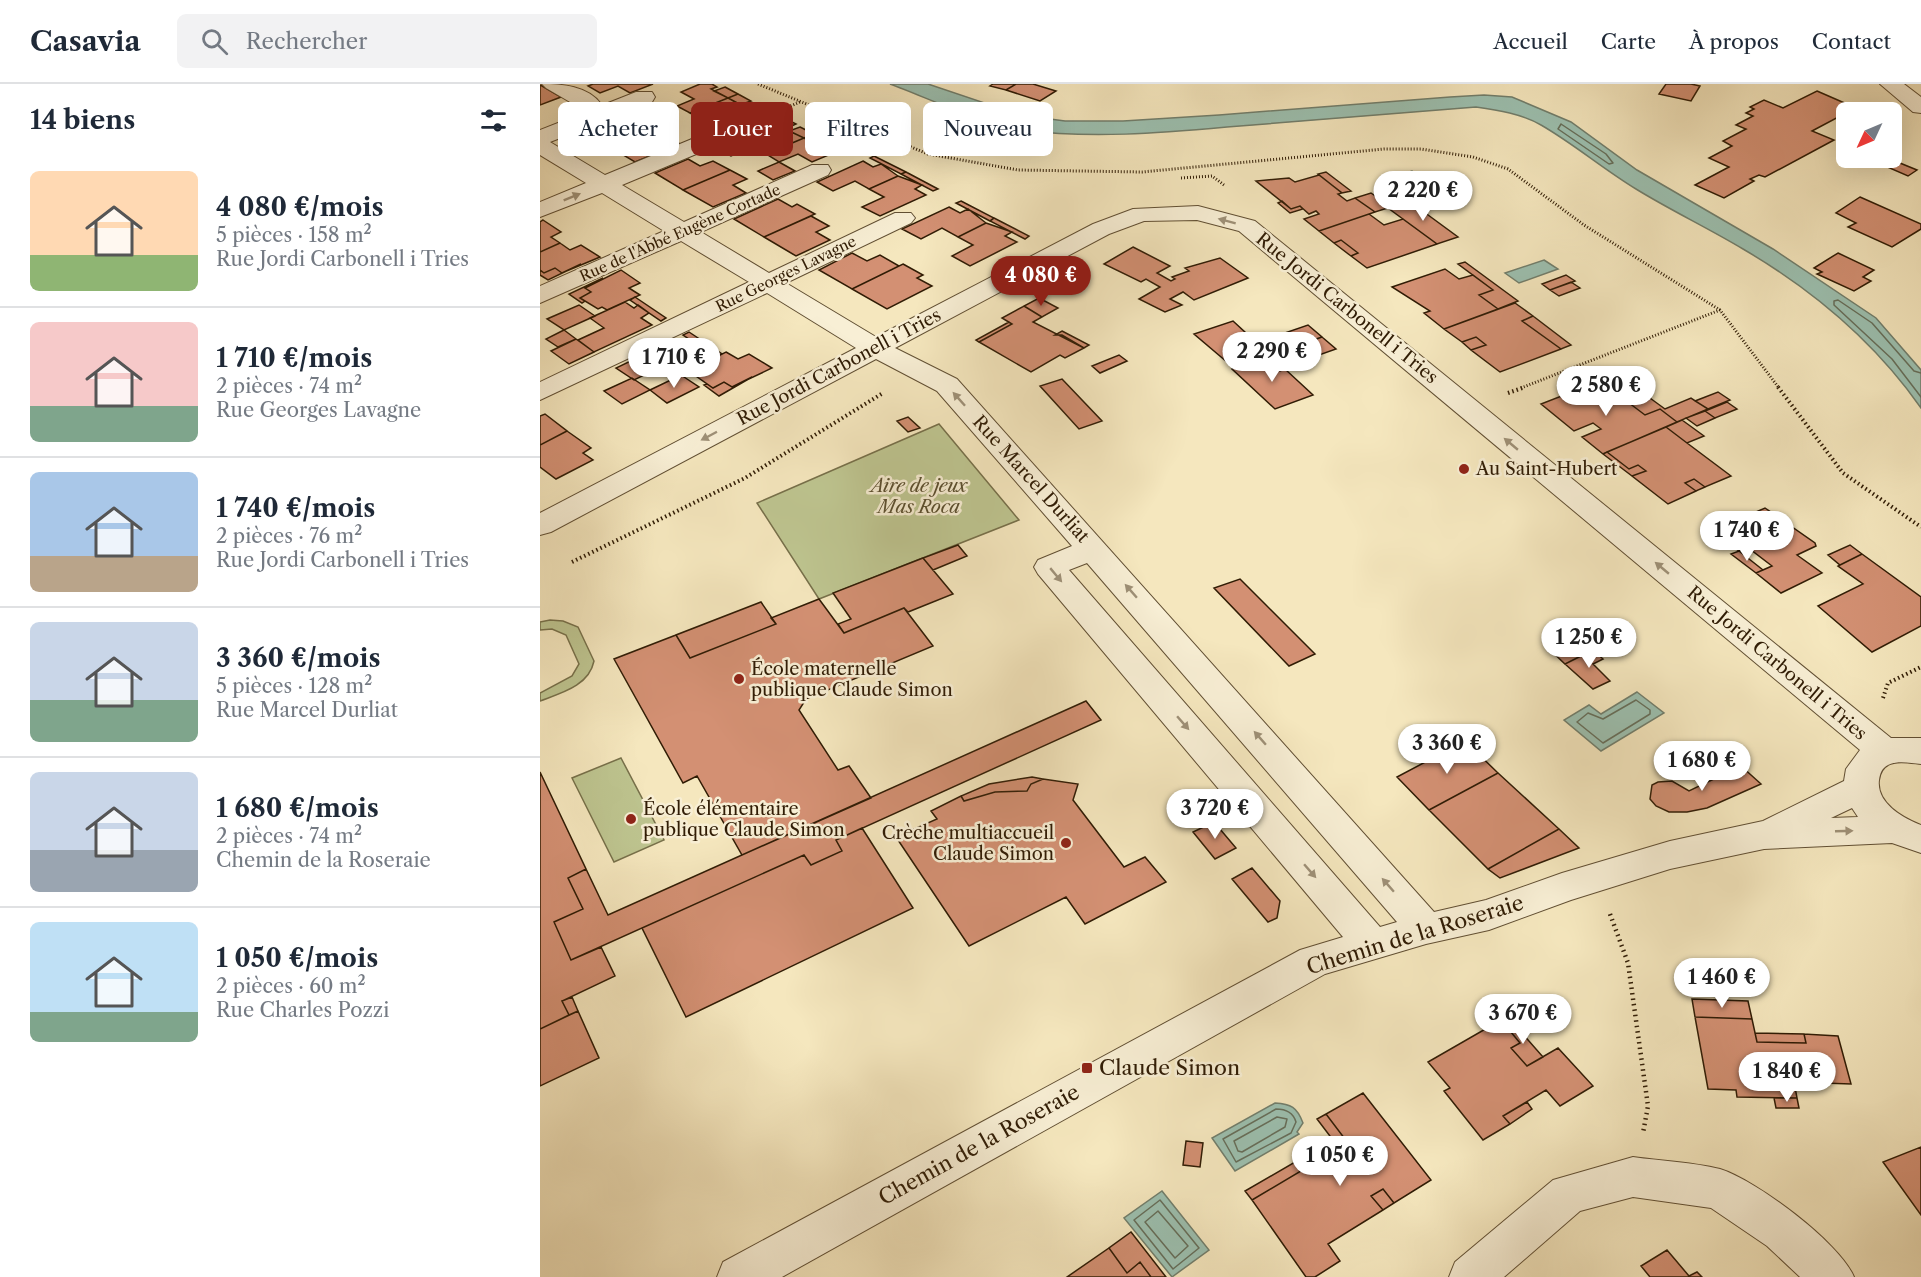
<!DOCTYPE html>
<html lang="fr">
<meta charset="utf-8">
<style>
body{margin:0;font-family:"Libre Caslon Text",serif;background:#f2f2f3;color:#1f2937;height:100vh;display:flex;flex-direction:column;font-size:22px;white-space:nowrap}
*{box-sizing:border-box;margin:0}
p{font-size:20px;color:#747a83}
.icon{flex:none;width:33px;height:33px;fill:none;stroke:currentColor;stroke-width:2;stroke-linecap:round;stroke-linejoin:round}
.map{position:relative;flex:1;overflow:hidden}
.panel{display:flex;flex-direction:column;background:#fff;width:540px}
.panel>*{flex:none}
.hud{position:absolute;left:18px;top:18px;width:570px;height:54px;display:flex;gap:12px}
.needle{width:39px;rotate:226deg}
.fabs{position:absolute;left:1296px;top:18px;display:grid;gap:12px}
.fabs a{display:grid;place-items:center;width:66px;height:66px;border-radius:9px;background:#fff;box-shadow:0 6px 24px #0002;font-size:30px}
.price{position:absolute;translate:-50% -51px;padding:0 14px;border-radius:21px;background:#fff;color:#222;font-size:20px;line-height:39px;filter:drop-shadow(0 2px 3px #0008)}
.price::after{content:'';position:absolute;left:50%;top:36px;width:18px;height:14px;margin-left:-9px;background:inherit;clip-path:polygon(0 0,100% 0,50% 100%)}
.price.current{background:#8f2418;color:#fff}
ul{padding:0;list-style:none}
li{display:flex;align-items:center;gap:18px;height:150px;padding:0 30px}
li+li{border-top:2px solid #e0e1e3}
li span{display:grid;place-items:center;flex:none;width:168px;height:120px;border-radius:9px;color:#555}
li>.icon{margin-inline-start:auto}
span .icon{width:72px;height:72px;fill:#fffc;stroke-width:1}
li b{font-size:26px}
h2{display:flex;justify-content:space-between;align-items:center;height:72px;padding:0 30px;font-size:26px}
.pill{padding:0 21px;border-radius:9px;background:#fff;box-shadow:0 6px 24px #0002;font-size:21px;line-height:54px}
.pill.current{background:#8f2418;color:#fff}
header{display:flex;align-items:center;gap:36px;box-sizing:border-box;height:84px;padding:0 30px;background:#fff;border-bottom:2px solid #e0e1e3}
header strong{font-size:28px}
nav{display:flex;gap:33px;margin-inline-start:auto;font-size:21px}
.search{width:420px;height:54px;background:#f2f2f3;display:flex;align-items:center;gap:15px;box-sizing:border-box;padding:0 21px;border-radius:9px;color:#747a83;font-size:22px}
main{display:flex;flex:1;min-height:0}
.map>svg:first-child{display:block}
.green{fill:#bec590;stroke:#77704a;stroke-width:1.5}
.water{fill:#9cc0b0;stroke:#717e6c;stroke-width:1.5}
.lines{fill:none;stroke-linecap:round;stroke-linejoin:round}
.shore{stroke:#666e5a;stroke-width:1.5}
.building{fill:#d39073;stroke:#301c05;stroke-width:1.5}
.minor-casing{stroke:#614f33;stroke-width:2}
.path-far2{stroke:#301c05;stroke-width:3;stroke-dasharray:1 2;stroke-linecap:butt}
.path-far1{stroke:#301c05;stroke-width:4;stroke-dasharray:1.5 3;stroke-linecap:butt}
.path{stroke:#301c05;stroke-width:4.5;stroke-dasharray:1.5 4;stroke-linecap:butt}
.minor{fill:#f8efd5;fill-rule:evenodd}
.oneway{fill:#9e9077}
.poi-dot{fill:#8f2418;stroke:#f8efd5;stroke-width:2}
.labels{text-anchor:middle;stroke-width:5;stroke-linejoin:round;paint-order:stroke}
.far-street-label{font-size:15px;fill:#301c05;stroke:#f8efd5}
.street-label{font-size:18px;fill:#301c05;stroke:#f8efd5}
.poi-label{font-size:18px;fill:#301c05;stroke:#f8efd5;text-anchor:start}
.park-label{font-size:18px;font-style:italic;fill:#5b4f2f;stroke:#f8efd5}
.near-street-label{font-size:21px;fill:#301c05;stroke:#f8efd5}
.near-poi-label{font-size:21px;fill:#301c05;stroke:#f8efd5;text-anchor:start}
</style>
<header>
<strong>Casavia</strong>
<div class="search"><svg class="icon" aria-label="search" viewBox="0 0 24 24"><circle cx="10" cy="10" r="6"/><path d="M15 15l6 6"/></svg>Rechercher</div>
<nav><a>Accueil</a><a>Carte</a><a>À propos</a><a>Contact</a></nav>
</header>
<main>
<section class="panel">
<h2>14 biens<svg class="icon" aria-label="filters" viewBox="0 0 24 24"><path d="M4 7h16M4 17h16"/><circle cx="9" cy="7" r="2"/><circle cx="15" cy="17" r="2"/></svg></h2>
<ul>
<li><span style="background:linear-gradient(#ffd9b3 70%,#8fb573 0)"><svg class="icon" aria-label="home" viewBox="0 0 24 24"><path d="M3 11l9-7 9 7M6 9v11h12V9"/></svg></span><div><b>4 080 €/mois</b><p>5 pièces · 158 m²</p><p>Rue Jordi Carbonell i Tries</p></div></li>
<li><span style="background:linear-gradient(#f6c9c9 70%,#7fa58c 0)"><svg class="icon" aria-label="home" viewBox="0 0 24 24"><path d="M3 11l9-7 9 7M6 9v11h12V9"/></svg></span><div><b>1 710 €/mois</b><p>2 pièces · 74 m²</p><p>Rue Georges Lavagne</p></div></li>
<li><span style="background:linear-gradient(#a9c7e8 70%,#b9a48a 0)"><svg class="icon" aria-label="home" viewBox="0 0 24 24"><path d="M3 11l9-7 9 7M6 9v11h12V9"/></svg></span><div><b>1 740 €/mois</b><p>2 pièces · 76 m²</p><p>Rue Jordi Carbonell i Tries</p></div></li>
<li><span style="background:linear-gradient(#c9d6e8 65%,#7fa58c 0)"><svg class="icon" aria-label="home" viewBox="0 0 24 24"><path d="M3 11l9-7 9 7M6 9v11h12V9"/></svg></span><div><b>3 360 €/mois</b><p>5 pièces · 128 m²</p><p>Rue Marcel Durliat</p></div></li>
<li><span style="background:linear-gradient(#c9d6e8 65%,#9aa5b1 0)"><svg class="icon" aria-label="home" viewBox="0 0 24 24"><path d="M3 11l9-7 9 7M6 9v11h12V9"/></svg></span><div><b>1 680 €/mois</b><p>2 pièces · 74 m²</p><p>Chemin de la Roseraie</p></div></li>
<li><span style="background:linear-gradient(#bfe0f5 75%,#7fa58c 0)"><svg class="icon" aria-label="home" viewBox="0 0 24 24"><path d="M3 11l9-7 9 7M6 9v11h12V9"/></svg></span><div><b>1 050 €/mois</b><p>2 pièces · 60 m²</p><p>Rue Charles Pozzi</p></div></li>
</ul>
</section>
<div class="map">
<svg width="1381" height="1193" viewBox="0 0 1381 1193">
<rect width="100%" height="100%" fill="#f5e7be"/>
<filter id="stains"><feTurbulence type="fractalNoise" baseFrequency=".00333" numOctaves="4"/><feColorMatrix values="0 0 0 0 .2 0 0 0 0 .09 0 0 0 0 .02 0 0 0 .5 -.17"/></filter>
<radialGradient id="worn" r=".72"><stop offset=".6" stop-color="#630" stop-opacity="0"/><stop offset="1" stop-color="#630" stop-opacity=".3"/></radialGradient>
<path class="green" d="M399,340L479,436L279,515L217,419Z
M10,536L23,537L38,543L54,577C49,602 21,609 0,617V609L32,592L39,580L26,551L12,545L0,546V538Z
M81,674L124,756L74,778L32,694Z"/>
<path class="water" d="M350,0H388L480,31L525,37H583L679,31L910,13L944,11L972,13L1031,38L1097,86L1233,165L1336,234L1381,286V324C1334,257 1273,206 1203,165C1168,144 1130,126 1096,105C1063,85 1034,60 1001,41C982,30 958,26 936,23C853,30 770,37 687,43C621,49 550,55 483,46C444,41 388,14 350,0Z
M872,87L884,95L849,107L838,98Z
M1004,176L1018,185L979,199L965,189Z
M1097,608L1124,629L1061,667L1024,636L1049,621L1061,630Z
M735,1019C751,1020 757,1023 763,1039L757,1048L759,1050L695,1087L672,1054Z
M622,1107L669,1166L632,1193L584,1134Z"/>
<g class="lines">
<path class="shore" d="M1021,40L1066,70L1073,79L1069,80L1018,45Z
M1381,289L1374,287L1332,239L1298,216L1294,217V221L1352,275L1381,313
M1096,616L1110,626V630L1063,659L1037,638L1048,629L1063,635Z
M736,1025C746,1025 753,1028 756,1038L751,1049L696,1078L683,1055Z
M737,1033L747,1035L745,1043L702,1068L698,1067L694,1057Z
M620,1116L659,1164L633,1185L594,1136Z
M618,1127L648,1162L635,1174L605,1138Z"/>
</g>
<path class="building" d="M53,0H113L90,9L78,2L60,9L48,2Z
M160,0H172L177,3L171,5L188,14L150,29L137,22L154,15L141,8Z
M453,0H476L466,6L450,2Z
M476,0H493L516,7L500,17L466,6Z
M1126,0H1151L1160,2L1151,17L1119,10Z
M0,1L21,13L0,21Z
M185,3L198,10L188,14L174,7Z
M1277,7L1316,24L1310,26L1316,28H1306V32L1302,31L1272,47L1294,56L1225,93L1219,91L1210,95L1214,97L1184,114L1155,101L1189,83L1169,74L1192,62L1183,57L1206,45L1196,41L1213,32L1206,29L1214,25L1210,23L1224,16L1243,24Z
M198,10L211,17L200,21L188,14Z
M188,14L205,23L215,19L224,24L194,36L181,29L163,36L150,29Z
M86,29L116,43L68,62L42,46Z
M246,35L256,40L245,45L264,54L226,70L212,63L229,55L215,48Z
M116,43L140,60L95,78L68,62Z
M260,43L274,50L264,54L249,47Z
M274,50L288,57L278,62L264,54Z
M264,54L282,64L293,60L303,65L272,78L258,70L239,78L226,70Z
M197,55L212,63L191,72L175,64Z
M334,72L366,88L361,90L330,74Z
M148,75L160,82L173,77L190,86L143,106L115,89Z
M323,77L333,83L341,80L358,92L329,105L315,97L293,107L277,98Z
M1355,77L1377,86L1368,92L1345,82Z
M239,78L255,87L233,96L218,87Z
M190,86L207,95L193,101L206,109L173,123L143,106Z
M366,88L398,105L393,107L361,90Z
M786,88L811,107L802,109L778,90Z
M779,91L802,109L798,110L807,117L815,114L835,128L779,147L764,135L779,130L776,127L769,130L760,122L751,125L716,97L749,94L755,98Z
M358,92L382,101L375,105L386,111L340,132L322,123L344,113L329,105Z
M914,102L922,108L902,114L895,109Z
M884,104L892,110L872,116L864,111Z
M831,109L851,123L835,128L815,114Z
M1320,113L1381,140V145L1352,163L1308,143L1316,139L1296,129Z
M238,115L252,123L257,120L275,130L224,153L194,135Z
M421,117L454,134L450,137L416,119Z
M742,117L751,125L760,122L763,125L750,129L738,119Z
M869,117L918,153L897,160L848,124Z
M409,123L420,129L428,125L446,139L418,153L402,144L381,155L362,145Z
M829,130L844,141L863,135L897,160L827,184L811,172L818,169L801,156L794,159L779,147Z
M271,132L289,142L276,148L290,156L256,172L224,153Z
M454,134L489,152L485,155L450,137Z
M3,136L21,148L11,153L20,159L0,168V138Z
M446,139L472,148L465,152L477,158L430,182L412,172L433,161L418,153Z
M801,156L818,169L811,172L794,159Z
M20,159L30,166L41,161L60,173L22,189L15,184L4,189L0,186V168Z
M593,163L630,182L617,189L631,197L635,195L632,193L649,187L645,184L680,174L708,194L654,216L643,208L630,215L642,221L625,228L599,215L620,203L606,195L601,198L564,180Z
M312,169L327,177L340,171L359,182L312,205L279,186Z
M1298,169L1334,186L1323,193L1331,197L1314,207L1277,190L1282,188L1274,184Z
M925,178L978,217L958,225L939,211L953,206L918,180Z
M41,180L8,196L0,191V186L4,189L15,184L22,189Z
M363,180L383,191L377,194L392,202L347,225L312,205Z
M905,185L919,195L933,191L953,206L939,211L958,225L904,245L884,229L890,227L852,203Z
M81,186L100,199L89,204L100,211L67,226L62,223L58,225L40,214L51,208L45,204Z
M1026,191L1035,197L1010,206L1002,200Z
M63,194L45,204L51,208L40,214L45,217L42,219L29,210Z
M1031,198L1040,204L1019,212L1010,206Z
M95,213L126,234L121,237L90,216Z
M499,214L518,224L502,233L484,222Z
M85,218L94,224L98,221L109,229L101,234L112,241L54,268L38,256L64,244L50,234Z
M975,219L993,232L982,237L1021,265L960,288L931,266L946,261L936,253L922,258L904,245Z
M39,221L55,232L24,246L7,235Z
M484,222L502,233L493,238L544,264L525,274L520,271L491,288L439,258L472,240L462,234Z
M993,232L1031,261L1021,265L982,237Z
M693,237L718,260L722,258L734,270L694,284L654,250Z
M469,238L472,240L439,258L436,256Z
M768,241L782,253L750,264L736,252Z
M24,246L36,255L18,263L6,255Z
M522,247L549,261L544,264L522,251H515Z
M149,248L182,270L176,273L143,251Z
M782,253L796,265L765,276L752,264Z
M936,253L946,261L931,266L922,258Z
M36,255L54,268L29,280L11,267Z
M134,256L145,263L154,259L167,267L162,269L172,275L136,293L121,283L94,296L76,284Z
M186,268L198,275L209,270L232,284L192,303L184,298L173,304L153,290L158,288L154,284Z
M579,271L587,277L560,289L552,282Z
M725,273L740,287L745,285L773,311L735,325L692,285Z
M1077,290L1125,325L1151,314L1168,325L1137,338L1120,325L1105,331L1060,297Z
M141,291L159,303L127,319L110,306Z
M212,293L179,312L164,301L167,300L173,304L184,298L192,303Z
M92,294L110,306L82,320L64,307Z
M522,295L562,337L539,345L500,302Z
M1060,297L1105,331L1120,325L1137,338L1063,370L1042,353L1061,345L1053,339L1034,347L1001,320Z
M1178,308L1190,316L1168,325L1155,317Z
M1187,318L1197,325L1175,334L1165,327Z
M1165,327L1175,334L1157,342L1146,334Z
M5,330L27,347L0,361V332Z
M368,333L380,344L368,348L357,337Z
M1142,336L1164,352L1147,359L1126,343Z
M1126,343L1147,359L1191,392L1165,403L1154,395L1145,399L1156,407L1128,420L1092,392L1106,387L1098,381L1089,385L1067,368Z
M27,347L51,364L43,369L53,376L16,395L0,383V361Z
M1067,368L1089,385L1098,381L1106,387L1092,392L1063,370Z
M1154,395L1165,403L1156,407L1145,399Z
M1225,424L1275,459L1276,462L1257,471L1282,489L1241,509L1216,489L1232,482L1207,463L1199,467L1173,447Z
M418,461L427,472L393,486L383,474Z
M1310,461L1322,470L1300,481L1288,471Z
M1199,467L1223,486L1216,489L1191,470Z
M1322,470L1381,513V542L1332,568L1278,522L1323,500L1298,482Z
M383,474L413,510L368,528L364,524L304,549L298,540L311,535L293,509Z
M700,495L775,570L749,582L674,504Z
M279,515L304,549L364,524L393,562L266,615L259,626L298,686L309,682L331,714L202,771L157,692L143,699L74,575L136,551L150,574L236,540L231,534Z
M221,518L236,540L150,574L136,551Z
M1035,550L1053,566L1025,580L1007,563Z
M1053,566L1063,575L1053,580L1070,597L1053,605L1025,580Z
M546,617L561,636L296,756L302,767L271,781L264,771L31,876L14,838L43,825L28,794L46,785L68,831Z
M925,657L958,689L889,726L857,693Z
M1201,682L1221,700L1167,724L1147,728H1129L1116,722L1110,715L1112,701L1118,698L1132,697L1149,707Z
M0,688L46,785L28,794L43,825L14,838L31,876L61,863L75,892L22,917L29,931L0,945Z
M958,689L1019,745L948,785L889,726Z
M492,693L503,695L491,700L487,707L455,708L424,717L421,712L449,700Z
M503,695L538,700L533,716L584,783L605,773L626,798L545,840L526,813L429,862L356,753L397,735L391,727L421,712L424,717L455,708L487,707L491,700Z
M674,738L696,764L675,775L653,748Z
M322,744L373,824L146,933L102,844L264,771L271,781L302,767L296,756Z
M1019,745L1039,764L960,794L948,785Z
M712,784L740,817L737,834L728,838L692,795Z
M32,913L38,927L29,931L22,917Z
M1152,915L1208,917L1212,935L1155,933Z
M38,927L59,974L0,1002V945Z
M967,932L1003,973L987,982L971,964L980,959L961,936Z
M1155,933L1212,935L1217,958L1266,959L1264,950L1298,952L1311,1000L1254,998L1257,1014L1197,1013L1196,1006L1168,1005Z
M961,936L980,959L971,964L987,982L1018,964L1053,1002L1020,1022L1006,1006L963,1032L970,1040L943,1056L904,1007L910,1004L888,978Z
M1215,949L1264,950L1266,959L1217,958Z
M823,1009L891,1096L854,1119L843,1105L831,1112L843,1126L788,1160L800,1177L775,1193H766L712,1116L808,1059L786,1030Z
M1234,1014H1257L1259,1024H1236Z
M987,1018L992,1025L970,1040L963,1032Z
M786,1030L808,1059L712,1116L705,1107L793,1056L777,1035Z
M646,1057L663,1059L660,1083L643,1081Z
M1381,1063V1131L1343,1078Z
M843,1105L854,1119L843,1126L831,1112Z
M591,1148L626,1193H611L600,1178L587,1189L569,1164Z
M569,1164L587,1189L600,1178L611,1193H527Z
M1127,1166L1149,1192L1157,1188L1162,1193H1110L1101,1182Z"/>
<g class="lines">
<defs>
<path id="minor" d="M2,0C22,0 48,2 61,20L58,23L96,8H112L115,13L112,18L10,58L65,91L193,38H209L212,43L209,48L82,101L144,138L272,81H288L291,86L288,91L161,148L229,189L355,129H371L375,134L371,139L246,199L336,253L553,140L593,125L658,122L715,137L1351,654H1381V680C1371,679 1357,676 1348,681C1342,684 1340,689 1339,696C1336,719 1363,734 1381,741V769L1352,759L1224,765L1130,785L1031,816L949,846L886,860L785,890L242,1193H177L183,1178L760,866L803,853L498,490L494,483L498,476L532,462L397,307L336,275L11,448L0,451V429L316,264L227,209L0,316V298L209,198L141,157L0,219V202L124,147L62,109L0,133V118L46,99L0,71V46L51,26L42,25L6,4ZM657,136L699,147L1320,666L1306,685L1304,697L1223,737L1130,757L1022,789L946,816L894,828L417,295L355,264L569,150L604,137ZM547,479L857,838L840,843L529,486ZM1312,724L1318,733L1291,734Z
M1340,0H1364L1381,13V29L1373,28Z
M1093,1073C1121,1077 1153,1078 1180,1085C1216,1096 1300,1159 1314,1193H1260L1227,1162L1171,1124L1093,1113L1040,1127L964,1193H909L915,1178L1013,1096Z"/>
</defs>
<use href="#minor" class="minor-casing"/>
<path class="path-far2" d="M218,0L388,70L478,86L602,88L844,65H881L933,73L968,85L1044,141L1180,226L1239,304
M234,29L260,18
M641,94L672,92L684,101
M981,304L1180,226"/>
<path class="path-far1" d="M1238,303L1303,389L1381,443
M968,309L985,303
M32,478L205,394L343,309
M1343,614L1348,599L1381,583"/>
<path class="path" d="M1070,830L1088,879L1108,1022L1103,1049"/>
<use href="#minor" class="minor"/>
</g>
<defs><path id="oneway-solid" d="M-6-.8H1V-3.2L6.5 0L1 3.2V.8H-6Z" transform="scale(1.5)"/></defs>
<g class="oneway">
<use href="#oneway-solid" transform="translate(32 113) rotate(-22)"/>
<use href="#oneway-solid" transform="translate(687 137) rotate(-165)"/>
<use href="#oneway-solid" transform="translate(419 315) rotate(-132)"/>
<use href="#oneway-solid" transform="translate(169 352) rotate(152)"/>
<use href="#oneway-solid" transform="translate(971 360) rotate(-140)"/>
<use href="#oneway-solid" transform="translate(1122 484) rotate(-140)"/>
<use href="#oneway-solid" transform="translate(516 491) rotate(50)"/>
<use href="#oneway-solid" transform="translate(591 507) rotate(-131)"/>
<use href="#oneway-solid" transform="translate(643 639) rotate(49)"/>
<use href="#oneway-solid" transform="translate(720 654) rotate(-131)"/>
<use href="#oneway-solid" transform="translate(1304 747) rotate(-2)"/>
<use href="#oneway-solid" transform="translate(770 787) rotate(49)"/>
<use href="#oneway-solid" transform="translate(848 801) rotate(-131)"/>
</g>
<g class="poi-dot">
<circle cx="924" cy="385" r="6"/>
<circle cx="199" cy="595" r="6"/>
<circle cx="91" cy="735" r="6"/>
<circle cx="526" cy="759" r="6"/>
<rect x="541" y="978" width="12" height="12" rx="3"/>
</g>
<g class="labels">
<g class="far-street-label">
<text transform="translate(140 149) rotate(-24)" y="5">Rue de l'Abbé Eugène Cortade</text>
<text transform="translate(246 190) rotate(-26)" y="5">Rue Georges Lavagne</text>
</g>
<g class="street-label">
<text transform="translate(807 224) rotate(39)" y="6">Rue Jordi Carbonell i Tries</text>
<text transform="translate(299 283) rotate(-28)" y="6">Rue Jordi Carbonell i Tries</text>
<text transform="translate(491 395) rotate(48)" y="6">Rue Marcel Durliat</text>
<text transform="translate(1237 579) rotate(40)" y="6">Rue Jordi Carbonell i Tries</text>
</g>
<g class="poi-label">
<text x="936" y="391">Au Saint-Hubert</text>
<text x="211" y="591">École maternelle<tspan x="211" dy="21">publique Claude Simon</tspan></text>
<text x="103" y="731">École élémentaire<tspan x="103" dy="21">publique Claude Simon</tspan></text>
<text x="514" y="755" text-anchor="end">Crèche multiaccueil<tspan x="514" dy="21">Claude Simon</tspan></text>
</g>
<g class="park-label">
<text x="379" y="408">Aire de jeux<tspan x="379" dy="21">Mas Roca</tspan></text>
</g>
<g class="near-street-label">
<text transform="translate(875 851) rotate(-17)" y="7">Chemin de la Roseraie</text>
<text transform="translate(439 1061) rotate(-29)" y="7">Chemin de la Roseraie</text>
</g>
<g class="near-poi-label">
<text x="559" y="991">Claude Simon</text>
</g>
</g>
<rect width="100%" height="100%" filter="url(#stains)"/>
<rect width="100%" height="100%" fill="url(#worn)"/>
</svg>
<div class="fabs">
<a><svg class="needle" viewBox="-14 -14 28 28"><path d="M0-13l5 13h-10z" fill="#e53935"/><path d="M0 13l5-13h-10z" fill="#747a83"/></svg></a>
</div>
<b class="price" style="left:883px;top:138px">2 220 €</b>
<b class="price current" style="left:501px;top:223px">4 080 €</b>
<b class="price" style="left:732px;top:299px">2 290 €</b>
<b class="price" style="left:134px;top:305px">1 710 €</b>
<b class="price" style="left:1066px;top:333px">2 580 €</b>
<b class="price" style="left:1207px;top:478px">1 740 €</b>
<b class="price" style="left:1049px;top:585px">1 250 €</b>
<b class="price" style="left:907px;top:691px">3 360 €</b>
<b class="price" style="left:1162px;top:708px">1 680 €</b>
<b class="price" style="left:675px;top:756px">3 720 €</b>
<b class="price" style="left:1182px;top:925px">1 460 €</b>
<b class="price" style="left:983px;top:961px">3 670 €</b>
<b class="price" style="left:1247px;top:1019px">1 840 €</b>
<b class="price" style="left:800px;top:1103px">1 050 €</b>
<div class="hud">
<a class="pill">Acheter</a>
<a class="pill current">Louer</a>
<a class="pill">Filtres</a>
<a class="pill">Nouveau</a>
</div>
</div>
</main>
